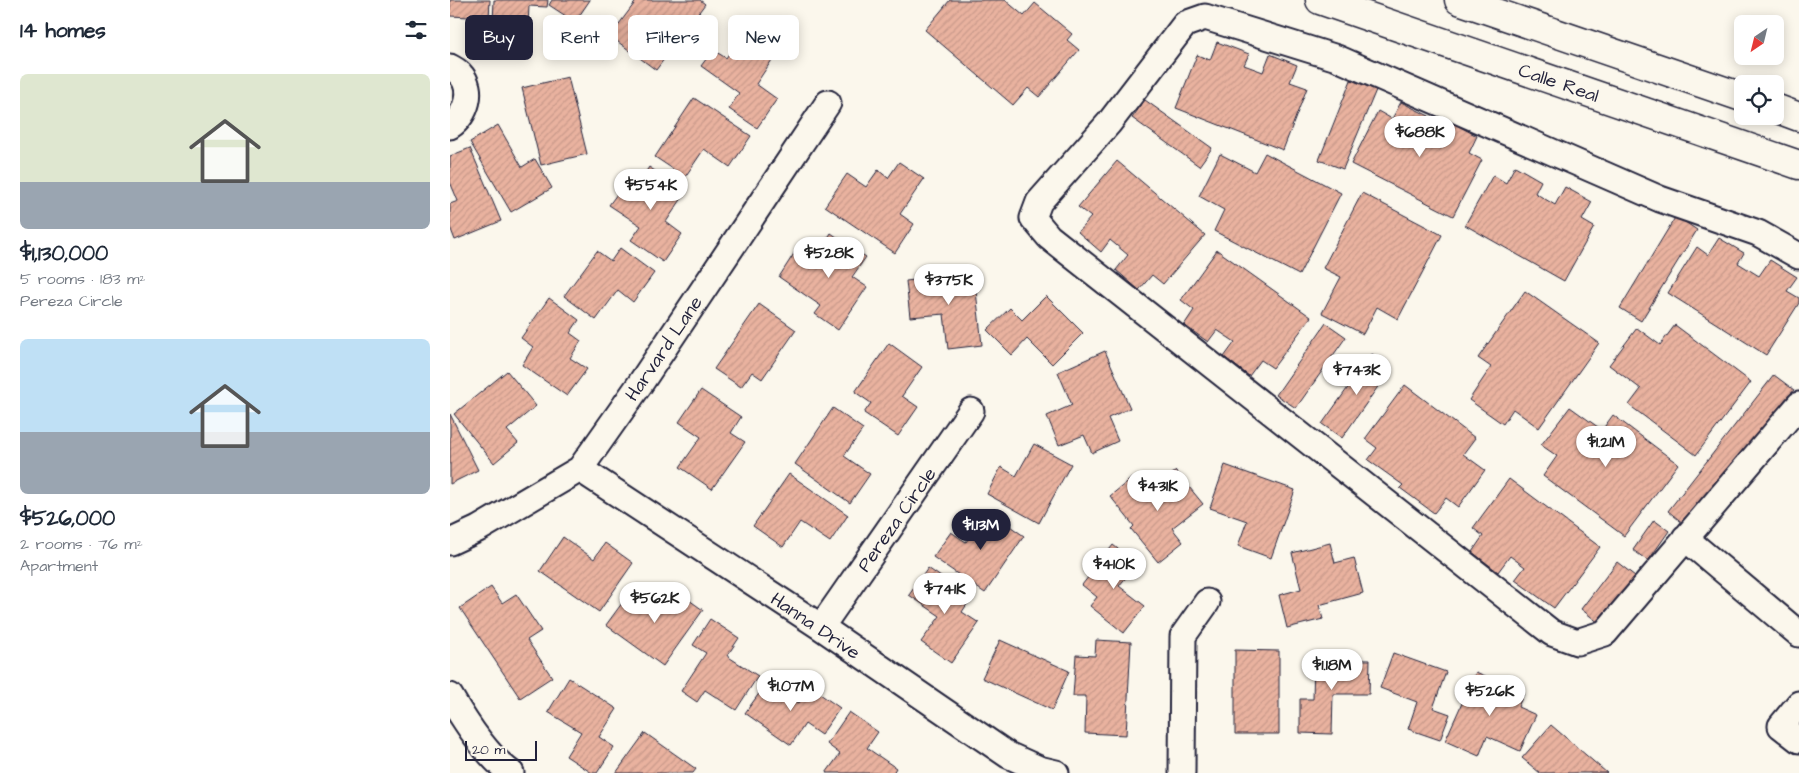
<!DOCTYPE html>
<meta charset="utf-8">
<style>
body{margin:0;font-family:"Architects Daughter",sans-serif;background:#f2f2f3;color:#1f2937;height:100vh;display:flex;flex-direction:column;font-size:19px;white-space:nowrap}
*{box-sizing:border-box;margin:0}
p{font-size:16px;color:#747a83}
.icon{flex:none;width:28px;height:28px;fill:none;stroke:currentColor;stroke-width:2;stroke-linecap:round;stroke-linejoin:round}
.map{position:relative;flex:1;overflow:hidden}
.panel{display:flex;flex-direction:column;background:#fff;width:450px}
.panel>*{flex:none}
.hud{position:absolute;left:15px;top:15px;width:475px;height:45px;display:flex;gap:10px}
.needle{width:32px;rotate:215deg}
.fabs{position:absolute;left:1284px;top:15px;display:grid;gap:10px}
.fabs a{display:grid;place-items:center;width:50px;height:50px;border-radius:8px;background:#fff;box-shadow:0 2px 12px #0003;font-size:25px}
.scale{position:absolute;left:15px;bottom:12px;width:72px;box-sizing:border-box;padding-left:5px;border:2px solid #22223b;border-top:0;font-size:14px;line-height:18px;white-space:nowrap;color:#22223b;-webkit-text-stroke:4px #fbf7ec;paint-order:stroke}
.price{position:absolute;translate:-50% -42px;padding:0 11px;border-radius:18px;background:#fff;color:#222;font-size:16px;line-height:32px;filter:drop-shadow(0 1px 2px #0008)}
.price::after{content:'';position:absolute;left:50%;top:30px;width:15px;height:11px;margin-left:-8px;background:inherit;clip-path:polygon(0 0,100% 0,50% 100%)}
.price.active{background:#22223b;color:#fff}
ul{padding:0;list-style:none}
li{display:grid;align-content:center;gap:10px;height:265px;padding:0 20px}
li span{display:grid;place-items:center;height:155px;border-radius:8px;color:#555}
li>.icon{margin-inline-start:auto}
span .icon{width:90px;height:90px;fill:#fffc;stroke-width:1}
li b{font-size:21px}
h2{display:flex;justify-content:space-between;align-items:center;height:60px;padding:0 20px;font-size:21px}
.chip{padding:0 18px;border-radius:8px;background:#fff;box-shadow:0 2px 12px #0003;font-size:18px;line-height:45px}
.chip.active{background:#22223b;color:#fff}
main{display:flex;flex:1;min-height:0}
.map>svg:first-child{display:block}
.building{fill:url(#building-hatch);stroke:#22223b}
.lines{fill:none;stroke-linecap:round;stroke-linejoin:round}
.street-casing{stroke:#22223b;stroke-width:29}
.secondary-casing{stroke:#22223b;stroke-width:31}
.street{stroke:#fbf7ec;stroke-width:25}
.secondary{stroke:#fbf7ec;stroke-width:28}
.labels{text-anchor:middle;stroke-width:4;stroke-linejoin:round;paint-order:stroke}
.street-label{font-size:19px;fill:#22223b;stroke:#fbf7ec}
</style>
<main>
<section class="panel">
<h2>14 homes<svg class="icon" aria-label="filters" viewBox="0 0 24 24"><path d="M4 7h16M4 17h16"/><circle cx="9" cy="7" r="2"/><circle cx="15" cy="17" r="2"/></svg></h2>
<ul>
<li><span style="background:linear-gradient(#dfe7d0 70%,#9aa5b1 0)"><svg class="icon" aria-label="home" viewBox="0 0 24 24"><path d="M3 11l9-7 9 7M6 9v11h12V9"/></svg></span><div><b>$1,130,000</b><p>5 rooms · 183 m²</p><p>Pereza Circle</p></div></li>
<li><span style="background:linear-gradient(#bfe0f5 60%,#9aa5b1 0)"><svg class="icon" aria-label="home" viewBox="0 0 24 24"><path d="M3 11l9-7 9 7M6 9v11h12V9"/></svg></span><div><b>$526,000</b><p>2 rooms · 76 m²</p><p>Apartment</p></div></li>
</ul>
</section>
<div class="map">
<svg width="1349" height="773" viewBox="0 0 1349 773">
<defs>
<pattern id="building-hatch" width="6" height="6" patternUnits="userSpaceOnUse" patternTransform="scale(1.25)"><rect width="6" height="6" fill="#e9b29f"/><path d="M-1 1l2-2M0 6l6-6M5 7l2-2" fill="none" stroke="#c8998a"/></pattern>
</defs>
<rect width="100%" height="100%" fill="#fbf7ec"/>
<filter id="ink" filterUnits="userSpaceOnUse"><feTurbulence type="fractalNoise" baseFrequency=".02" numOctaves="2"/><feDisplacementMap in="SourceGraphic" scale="10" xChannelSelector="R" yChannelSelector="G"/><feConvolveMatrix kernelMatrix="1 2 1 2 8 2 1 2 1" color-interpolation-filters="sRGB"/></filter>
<g filter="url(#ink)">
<path class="building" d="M0,0H40L39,18L0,16Z
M44,0H98L97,7L79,6L78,25L43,23Z
M102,0H140L125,22L99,5Z
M187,0H250L255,4L206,70L160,36Z
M500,0H555L574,16L585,3L622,34L617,40L629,50L589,97L578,88L563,105L475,30Z
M296,29L328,51L306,84L327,99L307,128L279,109L289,93L251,66L263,50L276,58Z
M767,42L799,54L794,65L813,72L820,54L847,65L840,82L857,88L833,150L726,108L747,55L760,60Z
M118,77L137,154L91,165L72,88Z
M901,80L926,90L893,169L869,160Z
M244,98L301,136L280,167L254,149L235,177L205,157Z
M695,100L762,148L749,166L682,118Z
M951,102L979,116L972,130L989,139L999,121L1027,136L1019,153L1032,160L1003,216L901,164L928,111L942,119Z
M48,125L72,167L85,159L102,188L61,212L20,142Z
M20,148L51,221L5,240L0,227V204L8,201L0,182V156Z
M815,153L891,193L849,275L764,231L774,210L749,196L770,154L805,172Z
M667,161L755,235L713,284L702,275L689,290L666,270L678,255L660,240L651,252L628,232L641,217L628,207Z
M449,162L474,179L450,214L464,224L445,253L375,206L397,174L416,187L428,170L438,178Z
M1065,166L1091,181L1085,193L1105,205L1115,187L1142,202L1132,220L1144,227L1114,281L1015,225L1043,175L1056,183Z
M199,167L236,192L216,222L232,234L213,262L181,240L191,226L159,205L180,176L189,182Z
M912,193L992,235L948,319L927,307L913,334L872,313L891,277L873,268Z
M1226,216L1247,230L1191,321L1170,308Z
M381,233L416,257L402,277L417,287L388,330L365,314L371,306L329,277L345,252L361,263Z
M1269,238L1294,253L1288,263L1309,276L1320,260L1347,277L1337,291L1349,298V303L1316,355L1218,293L1247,247L1258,255Z
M170,248L204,273L183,302L168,290L146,320L114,296L147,251L161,261Z
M767,250L861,317L823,368L811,360L799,376L774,357L785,342L767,330L758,342L734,325L744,310L731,300Z
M524,273L532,345L498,349L494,314L460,317L456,281Z
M1075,291L1149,343L1089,428L1063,409L1053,424L1019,400L1041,367L1028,358Z
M596,296L633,333L602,364L577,339L562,355L537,330L560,308L572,320Z
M99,298L129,320L120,333L131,341L120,358L137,369L117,396L72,365L83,347L71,338Z
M309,304L346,330L312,379L302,372L291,387L264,369Z
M876,323L896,337L846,408L826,395Z
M1225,325L1301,382L1246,455L1179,405L1191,389L1159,365L1187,328L1210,345Z
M439,343L472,367L452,396L468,407L448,436L414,413L421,403L405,392Z
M655,351L680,408L658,418L668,441L642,453L634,435L609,445L597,416L622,405L608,372Z
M922,354L941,368L892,438L872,424Z
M57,371L86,406L57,430L68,443L44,463L4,414Z
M1324,375L1344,390L1272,483L1234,524L1218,511Z
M955,385L1025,438L1013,454L1035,470L1008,507L996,498L984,513L950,488L953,485L918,460L927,448L915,439Z
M251,390L291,417L281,433L295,442L262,489L230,467L251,437L229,422Z
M1120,407L1152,430L1163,415L1228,464L1174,536L1093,476L1107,456L1091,445Z
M383,408L413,429L394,456L420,474L400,503L345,464Z
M0,414L28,470L0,484Z
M584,444L621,464L589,523L537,494L551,467L566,476Z
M775,465L845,490L821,558L788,546L797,521L760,508Z
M726,471L753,504L722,528L733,542L708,562L681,529L684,526L660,496L682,478L696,495Z
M339,474L398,515L380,542L350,522L333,547L303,526Z
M1059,479L1150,547L1104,608L1065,580L1075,567L1060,556L1048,572L1022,552L1033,536L1023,528Z
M537,510L574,536L535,593L483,557L501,532L516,542Z
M1204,520L1219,531L1198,561L1183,550Z
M113,537L144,559L155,543L183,563L149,612L90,571Z
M880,543L885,563L904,558L913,593L869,605L873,619L837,628L829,595L851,589L842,553Z
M663,545L687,564L669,586L695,606L674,633L640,606L647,597L632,585Z
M1167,562L1185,576L1149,623L1131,609Z
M478,568L521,598L512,612L529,623L501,663L471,642L490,616L459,595Z
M41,587L52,603L66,594L91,631L77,640L102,677L70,698L10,608Z
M225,590L253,610L213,666L156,625L178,595L191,604L197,595L213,607Z
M260,619L289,638L277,656L308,676L286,710L255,690L247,702L231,691L256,653L243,645Z
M550,640L619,671L602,710L532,678Z
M646,640L681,642L676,735L635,733L636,696H623L626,655L645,656Z
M785,650L829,651V734H785Z
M943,653L996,672L983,708L1000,714L990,740L958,729L967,702L930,688Z
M864,659L920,660L919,694H883L882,734L850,733V699H863Z
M1026,672L1074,693L1068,707L1086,715L1070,751L1037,736L1029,756L995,741Z
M119,678L167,709L149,737L164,747L147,773H142L116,756L131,732L98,712Z
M318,681L349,703L360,687L390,708L371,735L355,724L341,745L295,713Z
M399,712L428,732L417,748L446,768L443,773H376L390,754L377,744Z
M1101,725L1157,773H1090L1072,758Z
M195,733L246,769L243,773H166Z"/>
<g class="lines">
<defs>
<path id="street" d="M0,67C3,69 8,71 10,74C25,89 16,116 0,126
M1349,256L1308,233L1210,199L887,58L755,17L735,24L659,123L589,202L583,218L599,237L1102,633L1127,642L1155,633L1349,405
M130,469L371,627L558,755L589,769L606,773
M1235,538L1349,634
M0,542L28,529L130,469L190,384L378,103
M371,627L521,411
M0,696C14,720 38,757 61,773
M1349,704L1331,726L1349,740
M732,773L733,636L757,602"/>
<path id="secondary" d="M870,0L1349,165
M1009,0L1292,97
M1325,108L1349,117"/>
</defs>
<use href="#street" class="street-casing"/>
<use href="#secondary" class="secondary-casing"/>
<use href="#street" class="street"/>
<use href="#secondary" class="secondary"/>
</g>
</g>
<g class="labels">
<g class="street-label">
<text transform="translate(1109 82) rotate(19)" y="7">Calle Real</text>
<text transform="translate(213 348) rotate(-56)" y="7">Harvard Lane</text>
<text transform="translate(446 519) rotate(-55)" y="7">Pereza Circle</text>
<text transform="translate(366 625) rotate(34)" y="7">Hanna Drive</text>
</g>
</g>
</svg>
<div class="fabs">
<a><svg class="needle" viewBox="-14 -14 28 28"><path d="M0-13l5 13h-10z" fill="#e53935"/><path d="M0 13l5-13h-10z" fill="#747a83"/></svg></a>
<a><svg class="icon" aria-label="locate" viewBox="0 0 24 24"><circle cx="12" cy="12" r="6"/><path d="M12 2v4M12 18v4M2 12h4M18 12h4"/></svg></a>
</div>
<div class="scale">20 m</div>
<b class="price" style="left:970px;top:158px">$688K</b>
<b class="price" style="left:201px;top:211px">$554K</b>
<b class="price" style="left:379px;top:279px">$528K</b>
<b class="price" style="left:499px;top:306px">$375K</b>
<b class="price" style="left:907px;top:396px">$743K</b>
<b class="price" style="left:1156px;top:468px">$1.21M</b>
<b class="price" style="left:708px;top:512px">$431K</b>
<b class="price active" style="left:531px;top:551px">$1.13M</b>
<b class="price" style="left:664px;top:590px">$410K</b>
<b class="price" style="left:495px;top:615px">$741K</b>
<b class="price" style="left:205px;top:624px">$562K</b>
<b class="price" style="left:882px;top:691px">$1.18M</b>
<b class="price" style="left:341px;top:712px">$1.07M</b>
<b class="price" style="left:1040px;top:717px">$526K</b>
<div class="hud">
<a class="chip active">Buy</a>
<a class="chip">Rent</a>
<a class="chip">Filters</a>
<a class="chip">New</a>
</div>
</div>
</main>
